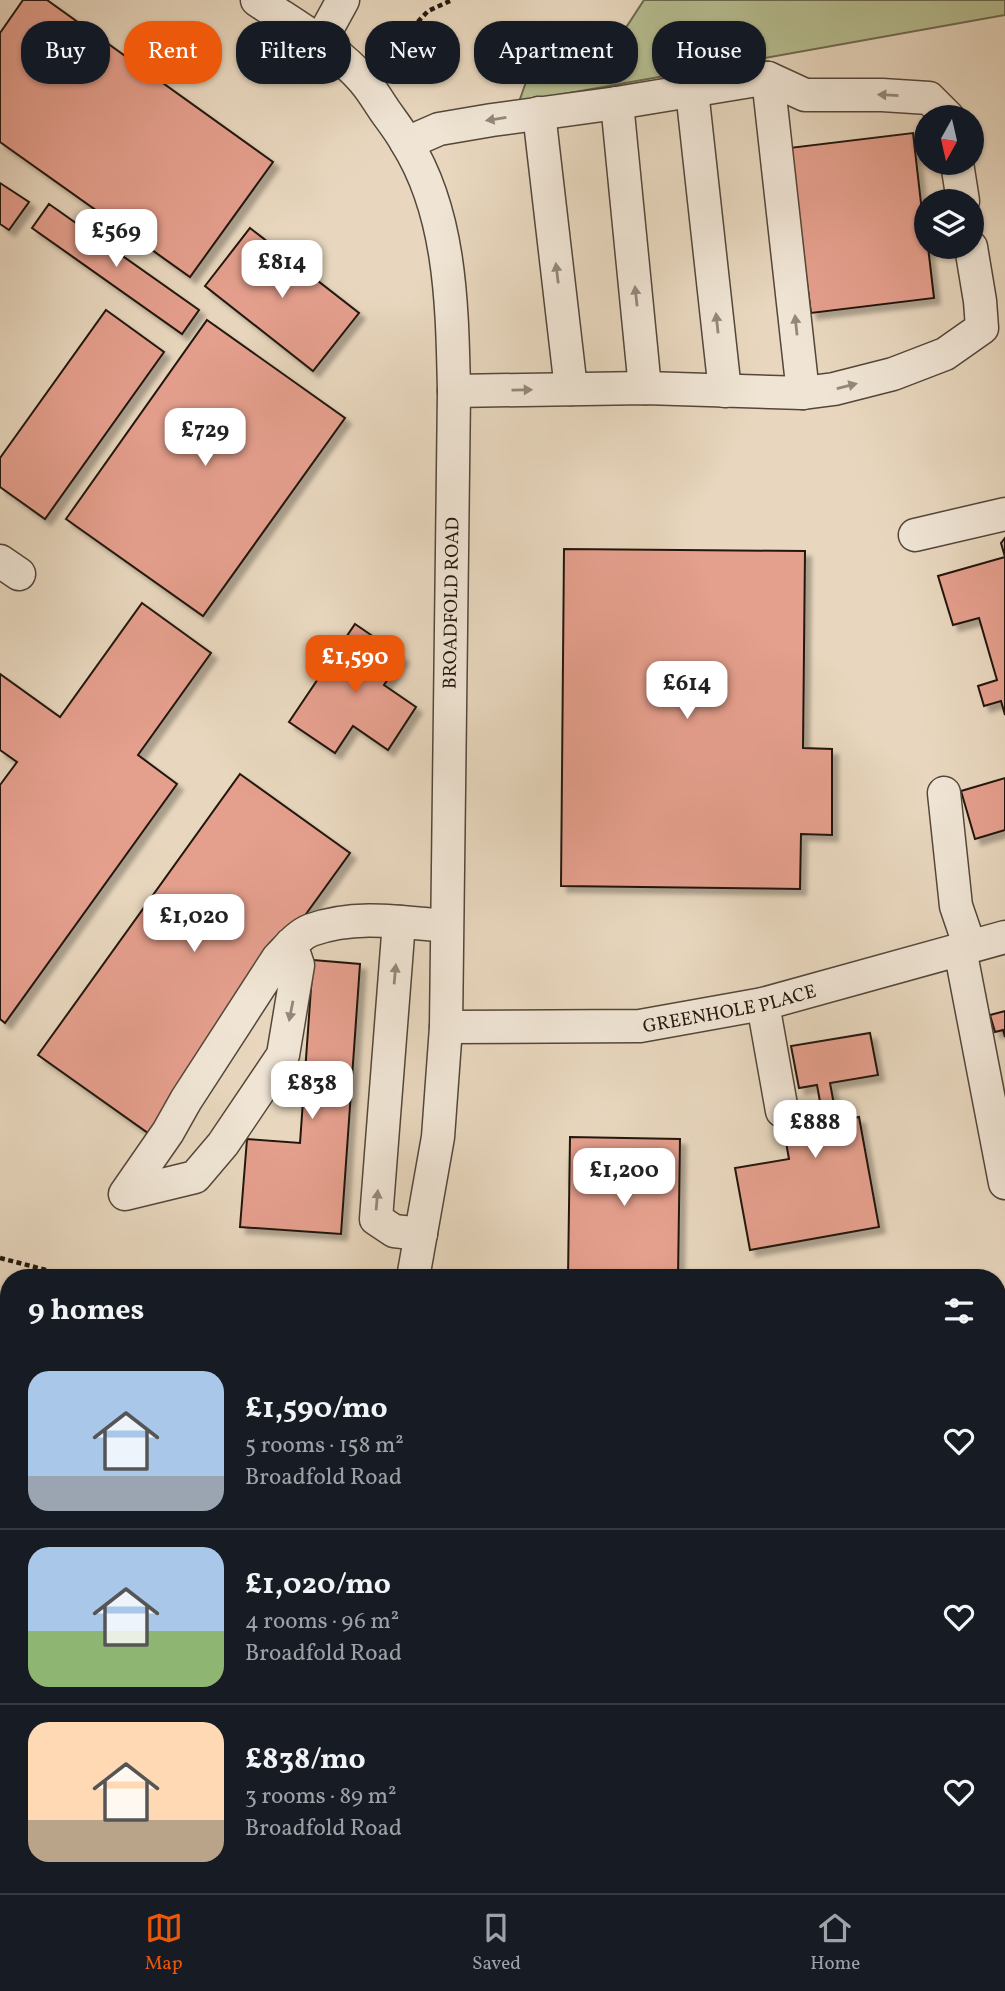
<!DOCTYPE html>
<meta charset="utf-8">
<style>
body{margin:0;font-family:Vollkorn,serif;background:#242831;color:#f1f3f6;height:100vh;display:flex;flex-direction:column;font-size:26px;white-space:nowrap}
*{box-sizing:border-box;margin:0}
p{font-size:23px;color:#9ea1a6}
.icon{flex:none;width:38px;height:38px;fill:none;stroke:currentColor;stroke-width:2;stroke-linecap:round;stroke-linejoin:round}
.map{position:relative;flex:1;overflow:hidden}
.drawer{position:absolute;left:0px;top:1269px;width:1006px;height:625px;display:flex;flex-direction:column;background:#171b24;border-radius:28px 28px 0 0;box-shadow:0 2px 5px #0004}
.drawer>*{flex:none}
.guide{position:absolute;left:21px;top:21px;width:964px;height:63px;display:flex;gap:14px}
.needle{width:46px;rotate:188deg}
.fabs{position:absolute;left:914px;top:105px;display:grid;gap:14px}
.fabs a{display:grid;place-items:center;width:70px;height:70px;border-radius:50%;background:#171b24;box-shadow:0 2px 5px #0004;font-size:35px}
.price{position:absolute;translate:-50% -60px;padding:0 16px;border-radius:14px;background:#fff;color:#222;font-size:23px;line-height:46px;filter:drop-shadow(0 2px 4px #0008)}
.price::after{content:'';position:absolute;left:50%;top:42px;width:21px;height:16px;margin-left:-10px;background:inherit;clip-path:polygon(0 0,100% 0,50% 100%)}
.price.current{background:#ea580c;color:#fff}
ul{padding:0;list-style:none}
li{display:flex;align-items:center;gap:21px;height:175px;padding:0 28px}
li+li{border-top:2px solid #363941}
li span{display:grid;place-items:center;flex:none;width:196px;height:140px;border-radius:21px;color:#555}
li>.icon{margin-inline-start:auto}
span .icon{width:84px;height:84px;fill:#fffc;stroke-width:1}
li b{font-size:30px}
h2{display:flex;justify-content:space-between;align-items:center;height:84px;padding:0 28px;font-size:30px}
.tag{padding:0 24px;border-radius:28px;background:#171b24;box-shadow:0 2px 5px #0004;font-size:24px;line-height:63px}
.tag.current{background:#ea580c;color:#fff}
.menu{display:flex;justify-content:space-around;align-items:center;height:98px;border-top:2px solid #363941;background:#171b24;font-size:19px;color:#9ea1a6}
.menu a{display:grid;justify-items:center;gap:4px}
.menu .current{color:#ea580c}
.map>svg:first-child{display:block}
.green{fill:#b6be91;stroke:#6c6a50;stroke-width:2}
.building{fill:#e59f8d;stroke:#21170e;stroke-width:2;filter:url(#shadow)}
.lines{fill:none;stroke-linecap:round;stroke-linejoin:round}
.minor-casing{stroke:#53473a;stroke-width:35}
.major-casing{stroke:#21170e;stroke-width:42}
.path{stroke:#21170e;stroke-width:4.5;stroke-dasharray:5 3.5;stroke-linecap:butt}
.minor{stroke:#f0e5d5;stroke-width:32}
.major{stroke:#e4bc7f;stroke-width:38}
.oneway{fill:#93887b}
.labels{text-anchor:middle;stroke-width:5;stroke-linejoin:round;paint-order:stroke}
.street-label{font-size:19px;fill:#21170e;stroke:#f0e5d5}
</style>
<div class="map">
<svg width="1005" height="1893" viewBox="0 0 1005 1893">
<defs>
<filter id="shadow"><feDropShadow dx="6" dy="6" stdDeviation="2" flood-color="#0004"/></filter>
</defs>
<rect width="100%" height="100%" fill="#e8d7be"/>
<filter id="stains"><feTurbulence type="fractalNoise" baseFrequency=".00286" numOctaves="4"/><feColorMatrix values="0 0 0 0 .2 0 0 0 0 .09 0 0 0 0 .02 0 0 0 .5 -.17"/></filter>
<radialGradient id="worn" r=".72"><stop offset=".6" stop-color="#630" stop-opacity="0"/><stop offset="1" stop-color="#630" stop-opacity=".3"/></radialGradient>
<path class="green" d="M644,0H1005V15L519,102L527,79L589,65L596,50L627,26Z
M1005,1763V1893H668L676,1885H998V1764Z"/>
<path class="building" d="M23,0H47L273,162L190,277L0,142V33Z
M913,133L926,247H928L934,298L811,313L789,148Z
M0,183L29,202L9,230L0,224Z
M49,204L199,310L182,334L32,228Z
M250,228L359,313L313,371L205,286Z
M106,310L164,352L45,519L0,487V458Z
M207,320L345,418L203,616L66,519Z
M1005,538V715L1001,701L984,706L978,686L997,680L979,618L953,625L938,576L1005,557L1001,543Z
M564,549L805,551L803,748L832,749V835L801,834L800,889L561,886Z
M142,603L211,653L138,755L177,784L5,1023L0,1019V785L17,762L0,750V674L60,717Z
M355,624L403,657L384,685L416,707L388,750L353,726L335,753L289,722Z
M240,774L350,853L148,1133L38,1055Z
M1005,778V830L975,839L961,791Z
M313,960L360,964L341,1234L240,1227L247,1139L300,1143Z
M1005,1011V1037L1003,1030L995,1032L990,1015Z
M870,1033L878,1075L830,1083L837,1121L859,1117L879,1227L750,1250L735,1168L789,1159L784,1131L824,1124L817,1085L799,1088L791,1046Z
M570,1137L680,1139L678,1278H568Z
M998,1650H1005V1684H998Z
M94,1885H134L136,1893H96Z
M277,1885L279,1893H246Z
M415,1885H452L449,1893H412Z"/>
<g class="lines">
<defs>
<g id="minor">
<path d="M257,0C292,24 336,48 364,81C372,90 378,101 385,111C392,121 400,131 406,142C452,215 452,309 454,391L446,1027L438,1137L413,1278"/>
<path d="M320,42L343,0"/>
<path d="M768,78L803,393"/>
<path d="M692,91L725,391"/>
<path d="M617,103L645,388"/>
<path d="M539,113L571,389"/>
<path d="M407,143L439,129L492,120L617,103L768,78L805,95H882L929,98L948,117"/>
<path d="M957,163L963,201"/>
<path d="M454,391L645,388L803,393L834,389L893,374L945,354L982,328L980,301L971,247"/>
<path d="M915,535L1005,514"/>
<path d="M0,561L19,574"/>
<path d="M944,793L956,906L970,947"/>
<path d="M399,922L376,1219L394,1231L421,1234"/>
<path d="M291,944L298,965L283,1055L223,1144L195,1177L125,1194L168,1132L186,1100L278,958C288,948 298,935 311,930C355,914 401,922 446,926"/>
<path d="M960,949L1005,1183"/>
<path d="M763,1004L782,1111"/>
<path id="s1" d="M446,1027L640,1026L763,1004L1005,937"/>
<path d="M998,1731H1005"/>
<path d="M564,1885L579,1893"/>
<path d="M625,1893L635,1885"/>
</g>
<path id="major" d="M0,1316L9,1319
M998,1457L1005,1456"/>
</defs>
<use href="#minor" class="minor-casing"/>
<use href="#major" class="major-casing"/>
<path class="path" d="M383,59L428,11L452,0
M0,1258L77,1278
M998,1412H1005
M957,1885L985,1893
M784,1893L810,1885"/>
<use href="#minor" class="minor"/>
<use href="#major" class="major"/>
</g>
<defs><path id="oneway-solid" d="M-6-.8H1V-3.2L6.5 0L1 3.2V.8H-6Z" transform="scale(1.75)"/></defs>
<g class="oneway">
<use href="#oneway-solid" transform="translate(888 95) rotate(-177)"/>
<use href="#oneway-solid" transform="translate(496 119) rotate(171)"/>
<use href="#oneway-solid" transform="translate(557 273) rotate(-97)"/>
<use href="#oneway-solid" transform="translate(636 296) rotate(-96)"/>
<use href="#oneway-solid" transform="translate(717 323) rotate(-96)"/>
<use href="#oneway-solid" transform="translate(796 325) rotate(-96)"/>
<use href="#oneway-solid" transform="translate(847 386) rotate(-14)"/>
<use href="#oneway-solid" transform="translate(522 390) rotate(-1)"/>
<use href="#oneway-solid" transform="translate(395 974) rotate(-85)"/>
<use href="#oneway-solid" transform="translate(291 1011) rotate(101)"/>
<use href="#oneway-solid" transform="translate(377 1200) rotate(-85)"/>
</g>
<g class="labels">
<g class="street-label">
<text transform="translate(450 603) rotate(-89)" y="7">BROADFOLD ROAD</text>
<text dy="7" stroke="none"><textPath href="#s1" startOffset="285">GREENHOLE PLACE</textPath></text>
</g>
</g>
<rect width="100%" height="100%" filter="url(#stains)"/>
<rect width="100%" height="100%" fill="url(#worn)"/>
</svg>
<div class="fabs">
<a><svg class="needle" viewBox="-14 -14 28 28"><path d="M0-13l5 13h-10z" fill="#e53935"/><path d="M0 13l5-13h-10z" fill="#9ea1a6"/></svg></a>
<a><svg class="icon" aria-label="layers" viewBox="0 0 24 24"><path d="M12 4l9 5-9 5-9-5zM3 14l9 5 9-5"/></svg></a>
</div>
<b class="price" style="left:116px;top:269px">£569</b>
<b class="price" style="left:282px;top:300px">£814</b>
<b class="price" style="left:205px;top:468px">£729</b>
<b class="price current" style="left:355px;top:695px">£1,590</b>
<b class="price" style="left:687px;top:721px">£614</b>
<b class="price" style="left:194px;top:954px">£1,020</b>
<b class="price" style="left:312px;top:1121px">£838</b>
<b class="price" style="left:815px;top:1160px">£888</b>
<b class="price" style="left:624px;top:1208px">£1,200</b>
<div class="guide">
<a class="tag">Buy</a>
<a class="tag current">Rent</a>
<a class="tag">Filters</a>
<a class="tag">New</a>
<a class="tag">Apartment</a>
<a class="tag">House</a>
</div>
<section class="drawer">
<h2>9 homes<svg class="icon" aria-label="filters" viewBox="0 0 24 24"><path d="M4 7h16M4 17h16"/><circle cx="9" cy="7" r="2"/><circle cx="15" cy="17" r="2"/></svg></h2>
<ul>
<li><span style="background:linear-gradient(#a9c7e8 75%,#9aa5b1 0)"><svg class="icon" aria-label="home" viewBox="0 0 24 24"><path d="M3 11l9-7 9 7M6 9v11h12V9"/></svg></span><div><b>£1,590/mo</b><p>5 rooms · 158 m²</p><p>Broadfold Road</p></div><svg class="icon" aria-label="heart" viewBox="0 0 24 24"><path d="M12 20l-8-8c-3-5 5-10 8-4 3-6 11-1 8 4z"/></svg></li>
<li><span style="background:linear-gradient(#a9c7e8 60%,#8fb573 0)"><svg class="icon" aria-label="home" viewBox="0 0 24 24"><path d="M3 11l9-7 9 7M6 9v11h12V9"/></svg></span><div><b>£1,020/mo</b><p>4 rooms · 96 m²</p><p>Broadfold Road</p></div><svg class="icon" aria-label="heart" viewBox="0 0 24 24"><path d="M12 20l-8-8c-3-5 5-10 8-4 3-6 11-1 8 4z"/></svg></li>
<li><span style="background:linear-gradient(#ffd9b3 70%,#b9a48a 0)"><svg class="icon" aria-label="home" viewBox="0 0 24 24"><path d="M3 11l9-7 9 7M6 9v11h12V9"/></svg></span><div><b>£838/mo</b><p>3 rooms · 89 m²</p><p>Broadfold Road</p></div><svg class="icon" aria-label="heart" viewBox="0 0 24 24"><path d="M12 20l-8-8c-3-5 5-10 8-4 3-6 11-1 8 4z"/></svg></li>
</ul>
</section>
</div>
<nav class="menu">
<a class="current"><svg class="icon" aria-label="map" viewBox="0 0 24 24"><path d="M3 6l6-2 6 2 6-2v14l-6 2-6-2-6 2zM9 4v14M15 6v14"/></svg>Map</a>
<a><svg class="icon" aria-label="saved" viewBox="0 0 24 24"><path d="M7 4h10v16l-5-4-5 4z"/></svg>Saved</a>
<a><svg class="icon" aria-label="home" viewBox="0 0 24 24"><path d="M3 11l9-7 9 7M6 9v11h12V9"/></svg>Home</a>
</nav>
